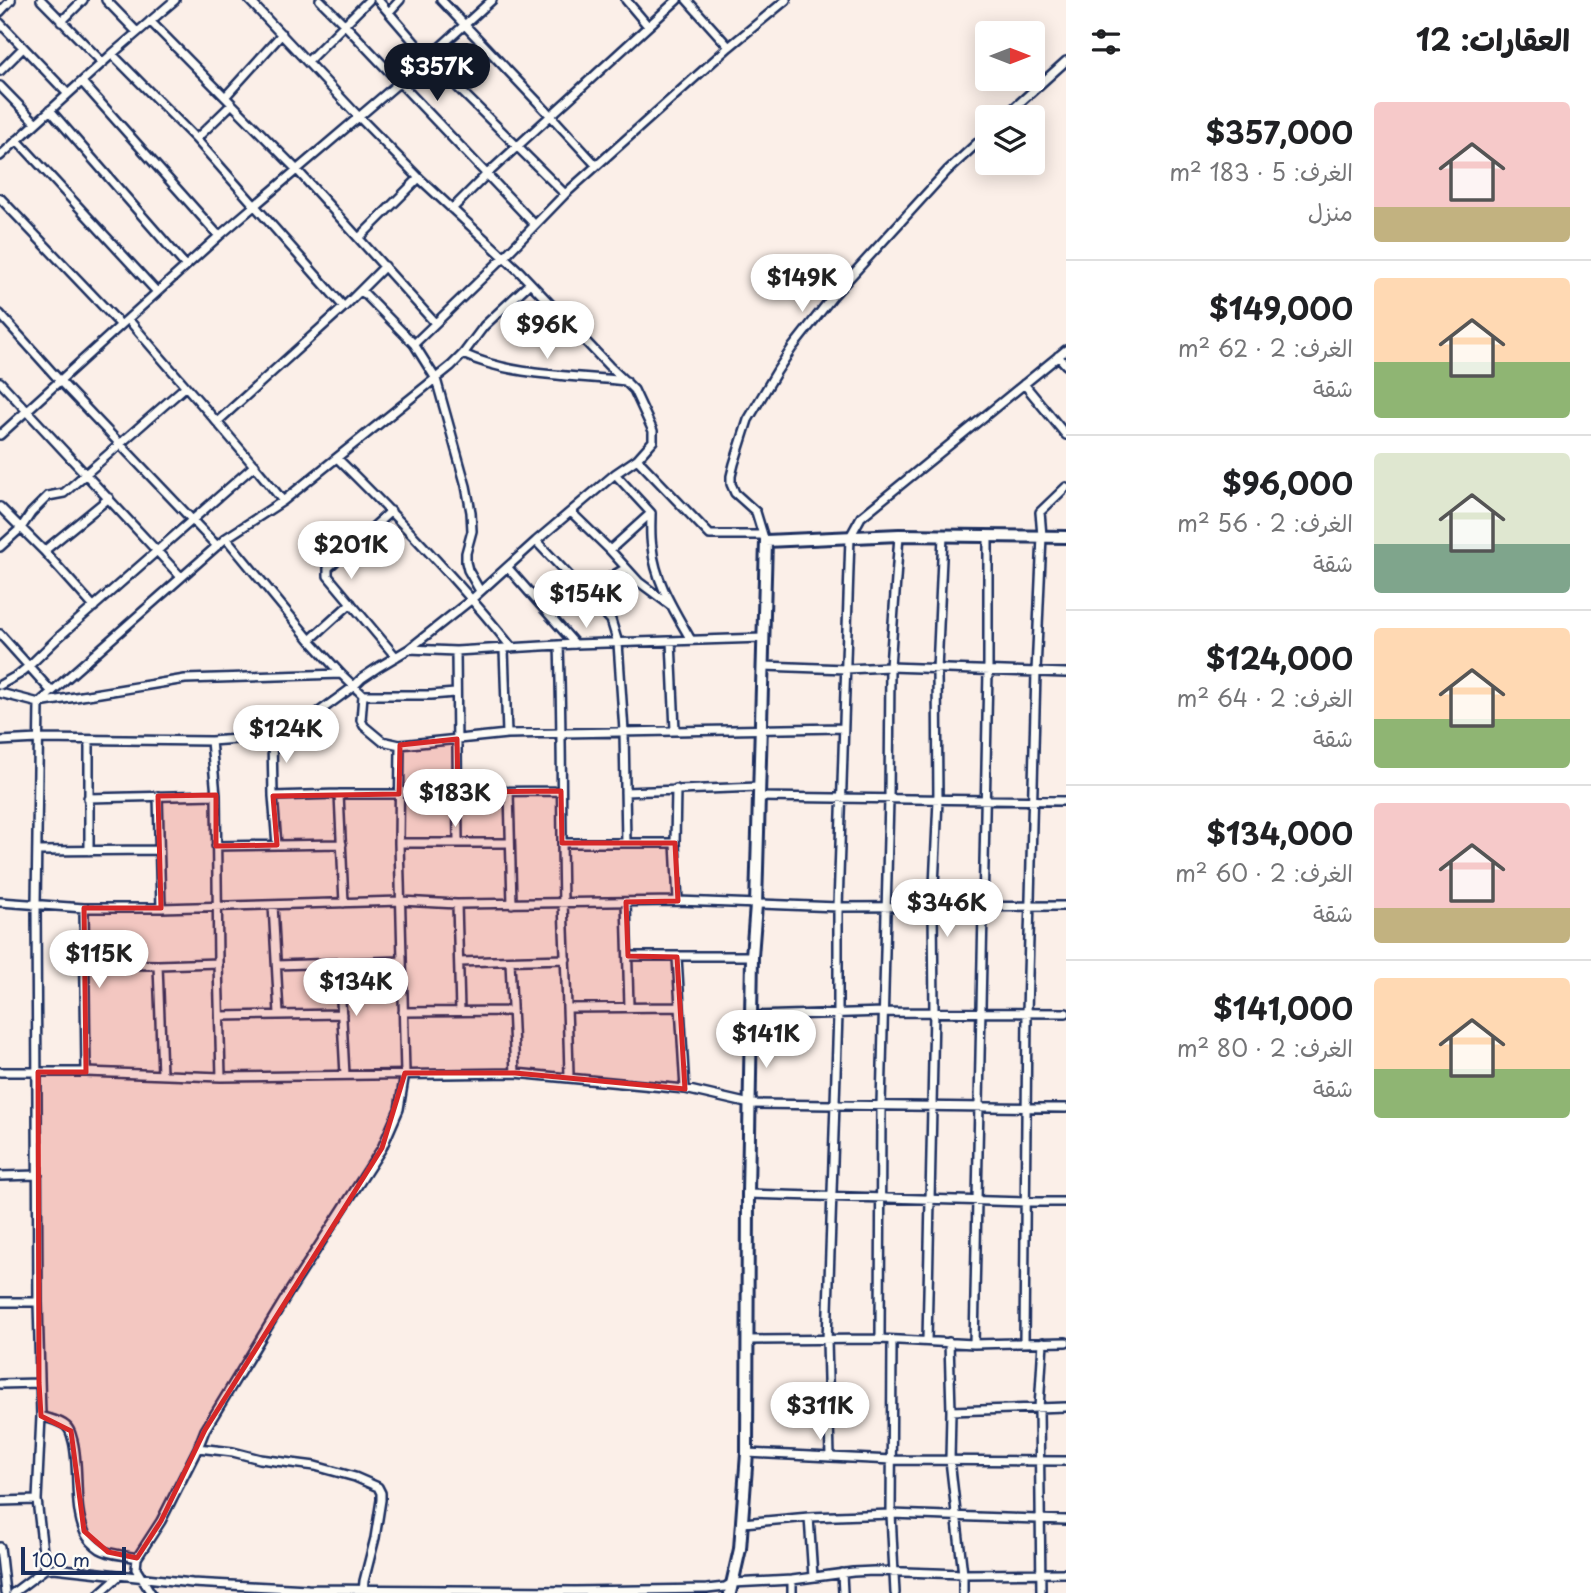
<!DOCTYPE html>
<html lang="ar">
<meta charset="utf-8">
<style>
body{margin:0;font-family:"Playpen Sans","Playpen Sans Arabic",sans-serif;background:#f6f6f6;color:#202124;direction:rtl;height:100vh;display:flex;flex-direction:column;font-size:26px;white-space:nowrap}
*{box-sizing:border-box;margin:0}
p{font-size:23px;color:#757577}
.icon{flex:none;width:38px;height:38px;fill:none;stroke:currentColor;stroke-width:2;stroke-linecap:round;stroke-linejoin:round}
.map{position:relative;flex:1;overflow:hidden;direction:ltr}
.panel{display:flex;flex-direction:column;background:#fff;width:525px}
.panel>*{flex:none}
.needle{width:46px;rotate:90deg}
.controls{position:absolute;left:975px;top:21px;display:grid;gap:14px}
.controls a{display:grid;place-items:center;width:70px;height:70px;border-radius:7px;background:#fff;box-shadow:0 4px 18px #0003;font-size:35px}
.scale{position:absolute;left:21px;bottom:18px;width:105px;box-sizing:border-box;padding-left:7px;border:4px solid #1b2f5e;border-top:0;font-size:19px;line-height:24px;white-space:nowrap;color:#1b2f5e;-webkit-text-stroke:5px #fdfcf7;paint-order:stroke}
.price{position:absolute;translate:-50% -60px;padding:0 16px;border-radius:24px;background:#fff;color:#222;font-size:23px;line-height:46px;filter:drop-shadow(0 2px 4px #0008)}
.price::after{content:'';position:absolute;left:50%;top:42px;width:21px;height:16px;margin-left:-10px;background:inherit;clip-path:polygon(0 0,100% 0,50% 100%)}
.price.active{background:#111827;color:#fff}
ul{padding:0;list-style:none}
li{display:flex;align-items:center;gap:21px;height:175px;padding:0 21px}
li+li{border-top:2px solid #e0e0e0}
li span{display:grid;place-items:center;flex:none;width:196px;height:140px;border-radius:7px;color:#555}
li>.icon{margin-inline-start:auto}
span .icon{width:84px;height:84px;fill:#fffc;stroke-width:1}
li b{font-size:30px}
h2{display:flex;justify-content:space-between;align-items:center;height:84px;padding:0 21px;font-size:30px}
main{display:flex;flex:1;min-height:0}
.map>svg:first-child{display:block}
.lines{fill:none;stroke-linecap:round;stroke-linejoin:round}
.street-casing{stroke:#1b2f5e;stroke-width:12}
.secondary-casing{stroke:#1b2f5e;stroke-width:16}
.street{stroke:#fdfcf7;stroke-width:7}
.secondary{stroke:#fdfcf7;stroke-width:10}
.marked{fill:#d62828;fill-opacity:0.2;stroke:#d62828;stroke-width:5;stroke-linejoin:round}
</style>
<main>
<section class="panel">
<h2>العقارات: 12<svg class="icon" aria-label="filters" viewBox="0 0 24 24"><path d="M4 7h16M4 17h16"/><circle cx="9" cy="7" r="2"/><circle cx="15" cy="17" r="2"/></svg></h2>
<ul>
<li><span style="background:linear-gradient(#f6c9c9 75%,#c2b280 0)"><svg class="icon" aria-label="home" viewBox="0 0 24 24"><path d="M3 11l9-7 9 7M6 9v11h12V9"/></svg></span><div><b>$357,000</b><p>الغرف: 5 · 183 m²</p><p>منزل</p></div></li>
<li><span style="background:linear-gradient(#ffd9b3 60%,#8fb573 0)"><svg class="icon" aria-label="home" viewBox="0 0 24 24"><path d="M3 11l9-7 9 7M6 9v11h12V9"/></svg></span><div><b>$149,000</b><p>الغرف: 2 · 62 m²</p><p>شقة</p></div></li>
<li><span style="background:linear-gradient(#dfe7d0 65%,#7fa58c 0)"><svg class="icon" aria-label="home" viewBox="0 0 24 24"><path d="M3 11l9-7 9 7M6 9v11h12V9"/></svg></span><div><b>$96,000</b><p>الغرف: 2 · 56 m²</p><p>شقة</p></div></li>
<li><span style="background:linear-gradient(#ffd9b3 65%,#8fb573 0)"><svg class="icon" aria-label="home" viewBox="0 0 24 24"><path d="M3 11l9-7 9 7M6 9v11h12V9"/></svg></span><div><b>$124,000</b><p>الغرف: 2 · 64 m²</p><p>شقة</p></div></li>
<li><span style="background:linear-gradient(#f6c9c9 75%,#c2b280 0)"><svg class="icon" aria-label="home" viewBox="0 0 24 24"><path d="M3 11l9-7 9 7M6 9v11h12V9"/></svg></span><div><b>$134,000</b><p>الغرف: 2 · 60 m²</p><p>شقة</p></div></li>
<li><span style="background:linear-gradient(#ffd9b3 65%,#8fb573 0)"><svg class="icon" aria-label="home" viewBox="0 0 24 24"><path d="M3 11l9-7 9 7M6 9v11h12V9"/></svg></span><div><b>$141,000</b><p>الغرف: 2 · 80 m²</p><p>شقة</p></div></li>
</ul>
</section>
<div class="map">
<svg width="1066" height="1593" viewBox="0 0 1066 1593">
<rect width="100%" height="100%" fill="#fbefe8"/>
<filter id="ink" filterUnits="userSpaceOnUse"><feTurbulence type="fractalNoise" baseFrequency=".0143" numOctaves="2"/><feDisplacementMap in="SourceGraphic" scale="14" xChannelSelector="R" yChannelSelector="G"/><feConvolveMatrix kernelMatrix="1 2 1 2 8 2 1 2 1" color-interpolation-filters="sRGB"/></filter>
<g filter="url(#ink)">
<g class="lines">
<defs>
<path id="street" d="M41,0L103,63
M106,0L137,32
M320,0L345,25L535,225
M378,0L428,58L565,194
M441,0L551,116L596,165
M626,0L648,26
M687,0L729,47
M0,12L11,0
M389,12L400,0
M150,21L298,171L435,323
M61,22L83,0
M0,23L68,94
M112,54L196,139L344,307
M308,61L369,0
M0,71L23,48
M82,82L219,236
M0,86L36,123
M225,97L282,34
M50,110L186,266
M1004,117L1066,61
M196,139L232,104
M17,140L157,292
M0,156L112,54L175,0
M0,198L121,325
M452,209L486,175L677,0
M359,238L419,178
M361,290L414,344L436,379L466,486L471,512L472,531L466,553V562L468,570L480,591
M0,314L60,381L217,546
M128,319C179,380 233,438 283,501
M414,344L504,257L565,194L729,47L786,0
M463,354C514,377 571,375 626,381
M1058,356L1066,365
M0,382L181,577
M1024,384L1066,435
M217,422L344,307L385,266
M0,435L219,236L428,58L492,0
M337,458C399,519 458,580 512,648
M637,459L710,535H763L764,538
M615,474L651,513C651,524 650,535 652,547C655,581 674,610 691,640
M0,507L44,551L94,607
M391,511L328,568V576L396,657
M571,512L610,550L639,582L670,605
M763,535L756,512L735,493L731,484V476L734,464L748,420L777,371L792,348L833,296L947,171L987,134
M226,538L310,640L341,674L363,695L361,720L364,726L382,741L400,745L507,734L843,728
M536,541L611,620L618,643L624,731L626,843
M0,547L21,528L31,513L48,496L64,493L185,387
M610,550L651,513
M44,551L109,498
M508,568L575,644
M585,592L626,568
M543,608L574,582
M0,634L51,691
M310,640L351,603
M671,641L675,730
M559,645C562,731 561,816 563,902C565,960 568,1019 569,1078
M409,649L456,651L575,644L763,638
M504,649L507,734
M456,651L458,843
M764,666L846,669L890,667L1066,673
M0,685L18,675L29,666L60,636L255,465
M0,693L39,703L185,679L341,674
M363,695H431L455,693
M272,735L273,796L277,845
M0,741L38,739L211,741L263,737L301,725L353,687L362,678L377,668L409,649L472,599L536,541L615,474L637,459L653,441V431L634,390L626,382L609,366L519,271L419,178L359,117L249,0
M89,741V851
M211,741L216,795L218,963L221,1077
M676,789L675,843L678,901
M458,792L561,791
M509,792L512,904
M625,792L759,787
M339,794L344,903
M158,796L161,908
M273,796L339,794H399
M758,797L1066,801
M88,798L216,795
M399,843H510
M562,843H675
M216,846L342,844
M37,851L158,850
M0,902L84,908H161L401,901L457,904L678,901L838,907L1066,906
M626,902L629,1007
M457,904L460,1011
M273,905L279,1014
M84,908L86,1072
M628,956H752
M677,957L685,1089
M510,961L515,1073
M459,962L566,959
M339,963L345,1075
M85,964L158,965L218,963
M158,965L162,1074
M277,965L402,961
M568,1008L680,1007
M403,1012L512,1011
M220,1016L342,1014
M751,1016L884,1012L1066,1013
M0,1072H86L221,1077L515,1073L685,1089L750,1104L1066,1108
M0,1176L38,1175
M748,1194L1026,1202H1066
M0,1302H38
M880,1339L881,1105L889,799L890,667L899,535
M748,1340L880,1339L974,1344L1066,1342
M892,1340L891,1514L895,1593
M927,1341L934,1012L933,908L938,800L937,670L943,536
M949,1342L951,1411L950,1460L963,1574V1593
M1024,1342L1027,1013L1036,672L1042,536L1040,512L1066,487
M974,1344L988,671V536
M0,1384L39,1383
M951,1411L1066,1407
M41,1416C49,1419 59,1420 66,1426C71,1430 71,1435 73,1441C80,1469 73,1508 85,1533C88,1539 94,1545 100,1549C110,1555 125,1555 137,1558
M198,1448L233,1452L260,1459L315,1466L355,1477L378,1487L381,1493V1500L375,1538L364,1581L363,1592
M747,1453L892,1460L1066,1461
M830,1457L827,1340L838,1014V907L850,537L861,517L1066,350
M0,1501L37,1500
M809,1517L813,1577
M743,1523L809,1517L891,1514L1066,1520
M0,1547L5,1593
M45,1569L37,1500L41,1416L38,1302L36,904L39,703L226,538L283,501L451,366L463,354L484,326L530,283
M842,1573L843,1593
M13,1593L45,1569L54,1568L192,1583L308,1589L575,1591L707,1589L725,1587L732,1583L792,1580L853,1572L874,1571L963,1574L1066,1573
M100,1593L120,1575
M151,1593L136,1569L137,1558L161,1521L198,1448L205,1430L289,1292L382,1148L399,1109L405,1073L399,843L400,745
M792,1593V1580
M1041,1593L1039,1408L1043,1342"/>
<path id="secondary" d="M730,1593L740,1549L747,1453L748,1194L751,1016L752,956L756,905L766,541L899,535L1066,537"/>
</defs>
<use href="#street" class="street-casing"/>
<use href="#secondary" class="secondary-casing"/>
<use href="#street" class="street"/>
<use href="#secondary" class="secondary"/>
</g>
</g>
<path class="marked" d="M457,739L458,792L561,791L562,843H675L678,901L626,902L628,956L677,957L685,1089L515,1073H405L382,1148L205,1430L161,1521L137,1558L108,1552L84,1531L71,1431L41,1416L39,1383L38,1072H86L84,908H161L158,796L216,795V846L277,845L273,796L399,794L400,745Z"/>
</svg>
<div class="controls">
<a><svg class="needle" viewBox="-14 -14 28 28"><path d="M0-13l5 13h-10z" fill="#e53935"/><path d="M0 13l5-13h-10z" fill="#757577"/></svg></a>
<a><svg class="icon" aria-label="layers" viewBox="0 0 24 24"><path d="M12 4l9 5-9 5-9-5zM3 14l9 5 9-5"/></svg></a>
</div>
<div class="scale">100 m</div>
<b class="price active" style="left:437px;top:103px">$357K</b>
<b class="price" style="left:802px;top:314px">$149K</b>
<b class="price" style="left:547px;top:361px">$96K</b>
<b class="price" style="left:351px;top:581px">$201K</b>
<b class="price" style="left:586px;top:630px">$154K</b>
<b class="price" style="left:286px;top:765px">$124K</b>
<b class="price" style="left:455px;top:829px">$183K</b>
<b class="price" style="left:947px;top:939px">$346K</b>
<b class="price" style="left:99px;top:990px">$115K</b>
<b class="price" style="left:356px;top:1018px">$134K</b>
<b class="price" style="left:766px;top:1070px">$141K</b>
<b class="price" style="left:820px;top:1442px">$311K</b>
</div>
</main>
